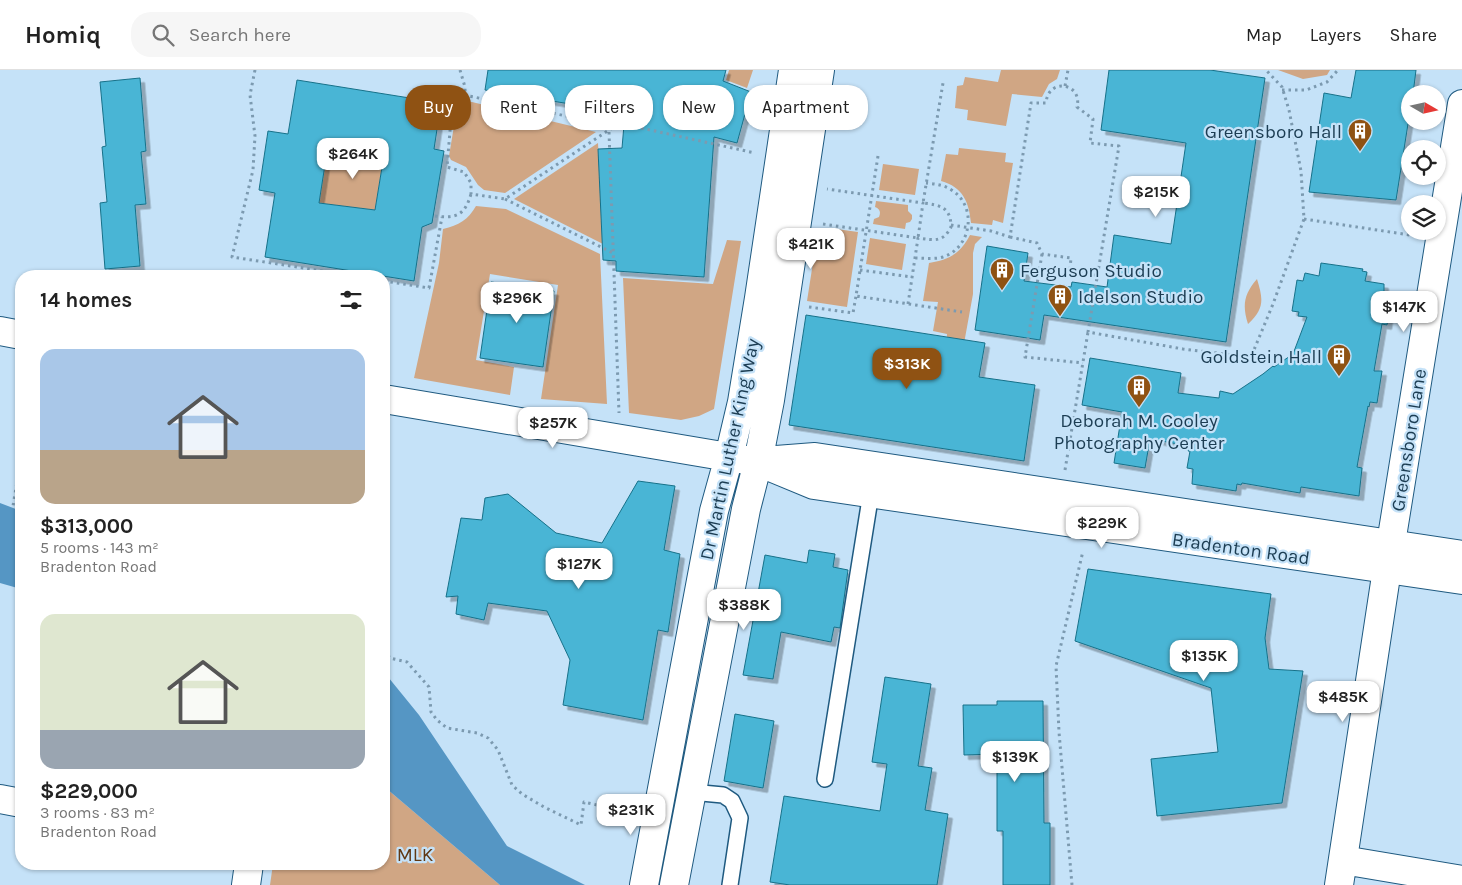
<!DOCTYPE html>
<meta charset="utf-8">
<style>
body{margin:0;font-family:Karla,sans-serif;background:#f6f6f6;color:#222;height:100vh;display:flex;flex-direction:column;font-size:19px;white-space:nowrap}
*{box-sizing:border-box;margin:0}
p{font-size:16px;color:#767676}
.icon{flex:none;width:28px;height:28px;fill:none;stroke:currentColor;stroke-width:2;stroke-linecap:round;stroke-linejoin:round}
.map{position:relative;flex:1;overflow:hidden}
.panel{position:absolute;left:15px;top:200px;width:375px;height:600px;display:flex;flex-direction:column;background:#fff;border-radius:20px;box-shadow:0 1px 4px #0004}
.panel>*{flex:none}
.banner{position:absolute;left:405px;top:15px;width:475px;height:45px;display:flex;gap:10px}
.needle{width:32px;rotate:99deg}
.buttons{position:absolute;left:1401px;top:15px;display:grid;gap:10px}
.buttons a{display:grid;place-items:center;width:45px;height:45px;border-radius:50%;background:#fff;box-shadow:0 1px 4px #0004;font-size:25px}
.price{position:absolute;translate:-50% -42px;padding:0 11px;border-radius:10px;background:#fff;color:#222;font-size:16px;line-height:32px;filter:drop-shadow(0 1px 2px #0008)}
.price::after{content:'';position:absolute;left:50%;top:30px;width:15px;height:11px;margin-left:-8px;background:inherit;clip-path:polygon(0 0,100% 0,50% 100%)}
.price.active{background:#8f5213;color:#fff}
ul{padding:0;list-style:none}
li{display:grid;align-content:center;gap:10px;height:265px;padding:0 25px}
li span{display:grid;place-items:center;height:155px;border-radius:15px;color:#555}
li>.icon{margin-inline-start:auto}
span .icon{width:90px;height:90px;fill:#fffc;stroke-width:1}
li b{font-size:21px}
h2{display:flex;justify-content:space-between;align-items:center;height:60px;padding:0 25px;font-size:21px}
.chip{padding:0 18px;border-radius:20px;background:#fff;box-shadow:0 1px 4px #0004;font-size:18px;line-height:45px}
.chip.active{background:#8f5213;color:#fff}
header{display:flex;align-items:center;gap:30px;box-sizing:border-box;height:70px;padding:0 25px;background:#fff;border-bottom:1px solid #e0e0e0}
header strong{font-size:24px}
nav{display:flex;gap:28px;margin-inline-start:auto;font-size:18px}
.search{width:350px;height:45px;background:#f6f6f6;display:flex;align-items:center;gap:12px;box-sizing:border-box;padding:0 18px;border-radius:20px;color:#767676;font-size:19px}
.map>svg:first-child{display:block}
.green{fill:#d0a684}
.water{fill:#5596c4}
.building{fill:#48b5d5;stroke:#187189;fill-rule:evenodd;filter:url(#shadow)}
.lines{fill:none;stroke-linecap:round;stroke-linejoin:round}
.service-casing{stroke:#1f5a80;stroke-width:18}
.minor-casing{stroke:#1f5a80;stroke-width:30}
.tertiary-casing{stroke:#1f5a80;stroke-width:30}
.path{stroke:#7c9ab0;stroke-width:3;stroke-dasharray:2.5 4;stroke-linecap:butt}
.service{stroke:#fff;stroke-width:15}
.minor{stroke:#fff;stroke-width:28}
.tertiary{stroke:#fff;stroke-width:28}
.labels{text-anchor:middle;stroke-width:4.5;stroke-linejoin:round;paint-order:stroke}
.poi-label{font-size:19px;fill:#1c3d53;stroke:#c5e2f8;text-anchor:end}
.street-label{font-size:19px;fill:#1c3d53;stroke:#c5e2f8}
.park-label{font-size:19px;fill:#603813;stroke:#c5e2f8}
</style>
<header>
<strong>Homiq</strong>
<div class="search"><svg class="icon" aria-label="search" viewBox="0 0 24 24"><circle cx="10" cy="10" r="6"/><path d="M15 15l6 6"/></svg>Search here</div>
<nav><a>Map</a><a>Layers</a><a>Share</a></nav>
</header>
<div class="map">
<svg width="1462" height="815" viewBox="0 0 1462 815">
<defs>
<filter id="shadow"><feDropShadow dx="4.5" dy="4.5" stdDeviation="0" flood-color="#0004"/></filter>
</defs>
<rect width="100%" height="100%" fill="#c5e2f8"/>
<path class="green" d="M729,0H753L747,18L726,10Z
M1001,0H1060L1057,9L1049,14L1042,27L1012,24L1006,56L967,50L968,40L955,38L957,16L963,15L965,7L998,12Z
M1278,0H1330L1327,5L1303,9Z
M464,32H472L596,62L505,123L484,120L478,115L466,97L451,90L449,86L456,44L458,37Z
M329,69L385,79L375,140L319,133Z
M598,73L603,174L514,129Z
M959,78L1006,83L1005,92L1013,93L1003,153L993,150L992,155L971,153C969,132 963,117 941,111L946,84L958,85Z
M883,94L919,99L915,125L879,120Z
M876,131L908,135V141L912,145V149L910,152L906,153L905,159L873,154L874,149L879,147C881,142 880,139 875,137Z
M476,136L506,139L600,184L607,334L541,329L558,215L490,204L476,290L514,297L510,325L414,308L439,193L443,159C459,155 468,150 476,136Z
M829,158L858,162L847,237L807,231L817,167L827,168Z
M970,165L982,167L975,174L973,183V224L963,279L946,277L947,264L933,261L938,232L923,231L929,193C949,190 961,183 970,165Z
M870,168L906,174L902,200L866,194Z
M727,170L741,171L714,339L699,346L681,350L629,343L623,208L713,214Z
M1257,209C1263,229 1265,238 1248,254C1242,235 1244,224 1257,209Z
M384,718L387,719L500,815H270L273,794H384Z"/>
<path class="water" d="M0,433L21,441V519L0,513Z
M384,602L419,645L507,776L585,815H500L387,719L384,716Z"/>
<path class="building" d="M488,0H726L723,11L751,22L737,73L714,67L704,207L616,201V191L603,190L598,79L622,78L625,43L485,20Z
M1109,0H1210L1265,8L1226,272L1044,245L1040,270L975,260L987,176L1028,183L1024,211L1071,217L1072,212L1107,217L1114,165L1171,174L1186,73L1101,60Z
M1356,0H1416L1413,24H1410V41L1396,130L1309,122L1324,23L1351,28Z
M140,8L146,81L141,82L146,134L135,135L140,196L105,199L100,133L107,132L102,77L106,76L100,12Z
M297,10L441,33L434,79L444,81L432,153L422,157L414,211L265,187L275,123L259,120L268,61L288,64ZM329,69L385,79L375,140L319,133Z
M1321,193L1363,199L1362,201L1367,202L1365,211L1384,214V223L1392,224L1387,255L1382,254L1374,301H1382L1377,333L1370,332L1369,337L1368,336L1357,397L1362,398L1359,426L1301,417L1300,423L1242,413L1241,415L1237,414L1236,421L1192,414L1193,399L1187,398L1190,381H1188L1189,376L1150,369L1145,398L1114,393L1122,342L1082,335L1090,288L1181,303L1178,323L1219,328L1220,321L1233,324L1263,304L1273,296L1274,297L1293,284L1307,247L1298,246L1299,242L1292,241L1297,210L1303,211L1305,203L1319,206Z
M491,212L554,221L543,297L480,288Z
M806,245L985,273L979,307L1035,315L1024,391L789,355Z
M638,411L675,416L664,480L680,484L668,562L658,560L643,650L563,635L570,590L547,541L488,533L484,550L456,544L458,526L446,527L461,448L482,450L485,428L508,424L556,463L602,473Z
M809,480L835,484L833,497L848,500L840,558L834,557L831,572L781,562L773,609L743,605L765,485L807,493Z
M1088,499L1271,524L1265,568L1269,599L1303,601L1282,733L1157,746L1151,689L1218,682L1211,618L1075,571Z
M885,607L931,614L918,696L932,698L925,740L948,744L937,815H790L770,812L784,726L880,741L887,694L872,692Z
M997,631H1043L1044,753H1050V815H1003V761H997V684L964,685L963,635H997Z
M735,644L774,651L763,718L724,711Z"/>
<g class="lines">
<defs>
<path id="service" d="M825,709L871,423
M691,722L723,725L732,731L740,748L730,815"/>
<path id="minor" d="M0,729L21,733
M1343,790L1462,810
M246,815L249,794
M1339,815L1391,473L1462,34"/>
<path id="tertiary" d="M0,261L21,265
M384,329L758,392L814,415L1462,510
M761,391L815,387L1462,485
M644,815L714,441L729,387L742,332L759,228L793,0
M674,815L746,439L758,392L770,330L820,0"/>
</defs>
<use href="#service" class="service-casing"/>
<use href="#minor" class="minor-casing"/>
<use href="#tertiary" class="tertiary-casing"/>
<path class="path" d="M255,0L250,25L255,66L253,100L232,187L356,206
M460,0L465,17V23L452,37L447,97L464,102L471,113V124L505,129L615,56L623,54L755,83
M1065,16L1068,0
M1282,20H1306L1327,12L1338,0
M464,25L615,56
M609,62L619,343
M878,86L856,226L962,242
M505,129L613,183
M435,146C456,149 465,145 471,124
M1304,149L1410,165
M823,154L918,168L923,133L827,119
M951,155L991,161L1010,167L1031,33H1046C1048,7 1083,13 1077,37L1093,49L1090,73L1119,76L1088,262L1183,279L1251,287L1273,234L1304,149L1301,101L1289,40L1282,17L1266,0
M1010,167L1037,173L1042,184L1071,188L1070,199L1098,206
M1042,184L1025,287L1083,293
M915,188C923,188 931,189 939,188C970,182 979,139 953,121C945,115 936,114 926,113
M860,200L912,207
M384,211L429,218L442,147
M908,234L918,168C934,170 943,173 951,157C951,137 940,135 923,133L943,13
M809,237L853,243L856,226
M21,388L13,436L21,438
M1065,400L1088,262
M384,580L390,588L407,592L429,617L431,642L437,650L447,658L477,663L488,668L498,680L512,715L522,724L544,737L581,755L584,732L632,743
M1072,815L1059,662L1056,596L1083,481"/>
<use href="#service" class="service"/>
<use href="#minor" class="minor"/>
<use href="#tertiary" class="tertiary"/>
</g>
<defs>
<symbol id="building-pin" viewBox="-11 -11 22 30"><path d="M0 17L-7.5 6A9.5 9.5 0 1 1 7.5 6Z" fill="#8f5213" stroke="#c5e2f8"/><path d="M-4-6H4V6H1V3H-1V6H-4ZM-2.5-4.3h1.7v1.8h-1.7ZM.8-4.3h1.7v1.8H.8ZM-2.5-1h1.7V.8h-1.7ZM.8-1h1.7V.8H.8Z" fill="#fff"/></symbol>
</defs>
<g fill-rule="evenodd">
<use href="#building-pin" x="1346" y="47" width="28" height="38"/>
<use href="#building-pin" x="988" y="186" width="28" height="38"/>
<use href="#building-pin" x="1046" y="212" width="28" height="38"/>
<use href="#building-pin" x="1325" y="272" width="28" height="38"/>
<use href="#building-pin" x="1125" y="303" width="28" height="38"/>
</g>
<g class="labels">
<g class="poi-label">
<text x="1342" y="68">Greensboro Hall</text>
<text x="1020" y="207" text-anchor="start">Ferguson Studio</text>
<text x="1078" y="233" text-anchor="start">Idelson Studio</text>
<text x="1322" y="293">Goldstein Hall</text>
<text x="1139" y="357" text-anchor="middle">Deborah M. Cooley<tspan x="1139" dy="22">Photography Center</tspan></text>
</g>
<g class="street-label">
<text transform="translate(1408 370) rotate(-81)" y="7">Greensboro Lane</text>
<text transform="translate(729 379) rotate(-78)" y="7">Dr Martin Luther King Way</text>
<text transform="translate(1241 478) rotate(8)" y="7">Bradenton Road</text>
</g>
<g class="park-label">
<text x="415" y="791">MLK</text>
</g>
</g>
</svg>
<div class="buttons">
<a><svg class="needle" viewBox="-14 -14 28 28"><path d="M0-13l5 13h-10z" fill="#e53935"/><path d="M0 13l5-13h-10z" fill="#767676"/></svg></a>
<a><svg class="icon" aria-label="locate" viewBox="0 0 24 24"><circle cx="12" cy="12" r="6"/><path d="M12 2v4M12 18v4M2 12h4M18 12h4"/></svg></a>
<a><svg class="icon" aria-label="layers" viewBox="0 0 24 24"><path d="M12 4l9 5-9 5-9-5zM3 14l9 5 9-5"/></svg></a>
</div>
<b class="price" style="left:353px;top:110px">$264K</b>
<b class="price" style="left:1156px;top:148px">$215K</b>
<b class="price" style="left:811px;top:200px">$421K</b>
<b class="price" style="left:517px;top:254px">$296K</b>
<b class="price" style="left:1404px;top:263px">$147K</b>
<b class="price active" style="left:907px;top:320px">$313K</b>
<b class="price" style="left:553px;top:379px">$257K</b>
<b class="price" style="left:1102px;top:479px">$229K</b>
<b class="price" style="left:579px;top:520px">$127K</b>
<b class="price" style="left:744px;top:561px">$388K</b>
<b class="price" style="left:1204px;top:612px">$135K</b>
<b class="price" style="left:1343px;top:653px">$485K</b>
<b class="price" style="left:1015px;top:713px">$139K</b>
<b class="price" style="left:631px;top:766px">$231K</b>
<div class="banner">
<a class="chip active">Buy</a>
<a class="chip">Rent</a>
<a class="chip">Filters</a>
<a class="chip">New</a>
<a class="chip">Apartment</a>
</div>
<section class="panel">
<h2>14 homes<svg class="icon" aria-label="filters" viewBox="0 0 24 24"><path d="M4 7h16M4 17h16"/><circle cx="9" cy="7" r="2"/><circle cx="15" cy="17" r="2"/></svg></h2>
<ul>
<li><span style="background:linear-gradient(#a9c7e8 65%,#b9a48a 0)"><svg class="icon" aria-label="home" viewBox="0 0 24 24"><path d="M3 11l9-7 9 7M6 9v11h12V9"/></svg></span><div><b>$313,000</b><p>5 rooms · 143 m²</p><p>Bradenton Road</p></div></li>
<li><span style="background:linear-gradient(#dfe7d0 75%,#9aa5b1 0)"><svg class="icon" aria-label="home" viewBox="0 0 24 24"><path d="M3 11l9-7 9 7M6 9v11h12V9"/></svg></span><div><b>$229,000</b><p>3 rooms · 83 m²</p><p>Bradenton Road</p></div></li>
</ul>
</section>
</div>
